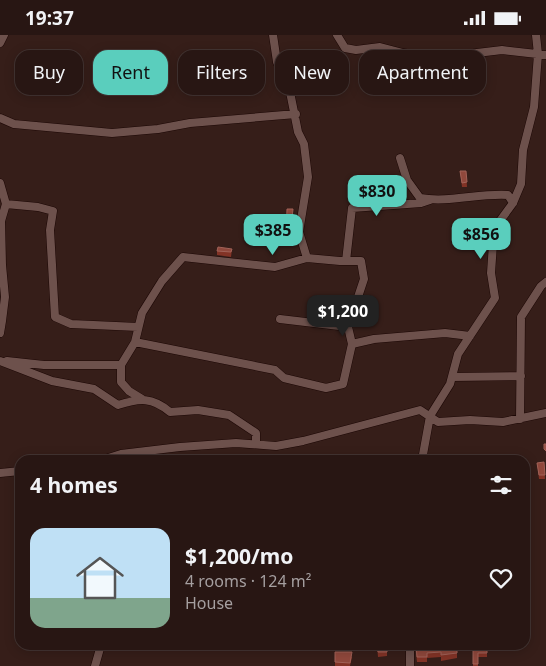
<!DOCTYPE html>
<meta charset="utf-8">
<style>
body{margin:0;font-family:"Noto Sans",sans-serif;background:#342321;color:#f1f3f6;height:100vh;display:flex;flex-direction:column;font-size:19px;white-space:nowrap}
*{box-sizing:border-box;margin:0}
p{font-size:16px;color:#a59fa0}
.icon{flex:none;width:28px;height:28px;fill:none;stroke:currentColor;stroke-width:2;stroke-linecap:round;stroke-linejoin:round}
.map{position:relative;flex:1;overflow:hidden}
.side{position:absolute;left:15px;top:420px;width:515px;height:195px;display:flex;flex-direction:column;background:#281613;border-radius:15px;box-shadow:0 2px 12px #0003,0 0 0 1px #443533}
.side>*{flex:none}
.hud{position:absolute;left:15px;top:15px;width:516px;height:45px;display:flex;gap:10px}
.price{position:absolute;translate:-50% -42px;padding:0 11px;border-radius:10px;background:#5acebd;color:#111;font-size:16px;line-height:32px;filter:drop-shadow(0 1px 2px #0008)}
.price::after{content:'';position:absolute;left:50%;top:30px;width:15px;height:11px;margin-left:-8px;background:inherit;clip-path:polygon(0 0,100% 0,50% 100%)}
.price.selected{background:#222;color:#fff}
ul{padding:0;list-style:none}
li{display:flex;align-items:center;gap:15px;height:125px;padding:0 15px}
li span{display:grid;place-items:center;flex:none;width:140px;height:100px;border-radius:15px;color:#555}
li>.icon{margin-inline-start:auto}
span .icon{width:60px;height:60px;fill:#fffc;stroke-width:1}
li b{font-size:21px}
h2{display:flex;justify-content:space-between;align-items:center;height:60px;padding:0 15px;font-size:21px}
.tag{padding:0 18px;border-radius:15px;background:#281613;box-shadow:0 2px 12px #0003,0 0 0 1px #443533;font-size:18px;line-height:45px}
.tag.selected{background:#5acebd;color:#111}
.status{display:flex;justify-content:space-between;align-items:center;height:35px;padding:0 25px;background:#281613;direction:ltr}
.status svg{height:14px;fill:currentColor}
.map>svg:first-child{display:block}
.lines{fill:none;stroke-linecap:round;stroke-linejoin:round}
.minor-casing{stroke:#1c0705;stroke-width:9}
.minor{stroke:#6d514c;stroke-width:8}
.wall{fill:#823326}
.building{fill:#90483c;stroke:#a16258}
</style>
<div class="status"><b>19:37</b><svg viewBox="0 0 49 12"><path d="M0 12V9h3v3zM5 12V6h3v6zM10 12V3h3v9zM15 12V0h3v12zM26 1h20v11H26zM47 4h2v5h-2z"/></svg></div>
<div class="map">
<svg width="546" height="631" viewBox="0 0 546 631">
<rect width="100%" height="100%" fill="#361e19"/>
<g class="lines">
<defs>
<path id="minor" d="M273,0L277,27L289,52L298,97L304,109L308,142L299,197L307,223
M337,0L345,13L356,15L380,12L403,18L428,21H452L502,15L546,20
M0,8L4,0
M0,83L14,89L112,98L158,94L190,88L296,79
M400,123L407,145L420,163C449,168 479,158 508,160L513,168
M0,148L6,169L1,186L2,230L5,262L2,286L0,285
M6,169L38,172L53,176L50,195L55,282L71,289L138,292
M346,226L352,173L421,168L430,165
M280,284L348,292
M0,298L2,286
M135,307L275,335L284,343L326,353L343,349L352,309L374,304L445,298L470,301
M0,326L52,346L94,354L118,370C140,363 152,362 170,377L198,375L229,380L256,398V409
M7,326L44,330H121
M452,342L521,341
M142,364L129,356L121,347V330L135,307L142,278L162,246L183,222L275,232L307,223L340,226H361L364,244L348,292L352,309
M520,384L521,282L541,251L546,247
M102,425L121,419L180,412L236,408L276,411L303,406L420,375L438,387L470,385L503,387L546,378
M422,425L430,381L450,349L458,319L495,263L491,238L494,194L513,168L521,149L523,115L534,72L538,19L536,0
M0,438L20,436
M410,610V631
M95,631L101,610"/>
</defs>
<use href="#minor" class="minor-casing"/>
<use href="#minor" class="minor"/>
</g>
<path class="wall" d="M460,136H466L467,152H462Z
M287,174L293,179L290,205H286Z
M232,214L231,222L217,220V216Z
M544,427L545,444H539L537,428Z
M377,610H387V621L378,622Z
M415,610H457V623L441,626V622L427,623V627H417Z
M473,610H487V622H478V631H473Z
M335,617L352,622L350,631H335Z"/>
<path class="building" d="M460,136H466L467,147L462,148Z
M287,174H293L290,201H286Z
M218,212L232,214L231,217L217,216Z
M544,409H546V416L544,414Z
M544,427L545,440H539L537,428Z
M377,610H387V617H378Z
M416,610H457V618L441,620V617L427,618V622H417Z
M473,610H487V618H478V629H473Z
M335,617H352L350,628L335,627Z"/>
</svg>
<b class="price" style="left:377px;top:182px">$830</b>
<b class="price" style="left:273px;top:221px">$385</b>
<b class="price" style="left:481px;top:225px">$856</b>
<b class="price selected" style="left:343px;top:302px">$1,200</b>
<div class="hud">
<a class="tag">Buy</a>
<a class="tag selected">Rent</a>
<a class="tag">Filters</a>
<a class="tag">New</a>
<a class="tag">Apartment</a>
</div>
<section class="side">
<h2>4 homes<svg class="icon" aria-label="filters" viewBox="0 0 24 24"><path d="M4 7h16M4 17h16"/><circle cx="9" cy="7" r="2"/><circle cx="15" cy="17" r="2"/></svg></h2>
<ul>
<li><span style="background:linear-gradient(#bfe0f5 70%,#7fa58c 0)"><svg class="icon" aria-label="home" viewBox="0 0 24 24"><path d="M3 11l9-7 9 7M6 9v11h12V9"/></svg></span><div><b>$1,200/mo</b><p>4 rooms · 124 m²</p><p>House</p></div><svg class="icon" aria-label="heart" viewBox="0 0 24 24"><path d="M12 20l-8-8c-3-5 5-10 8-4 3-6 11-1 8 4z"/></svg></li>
</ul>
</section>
</div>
